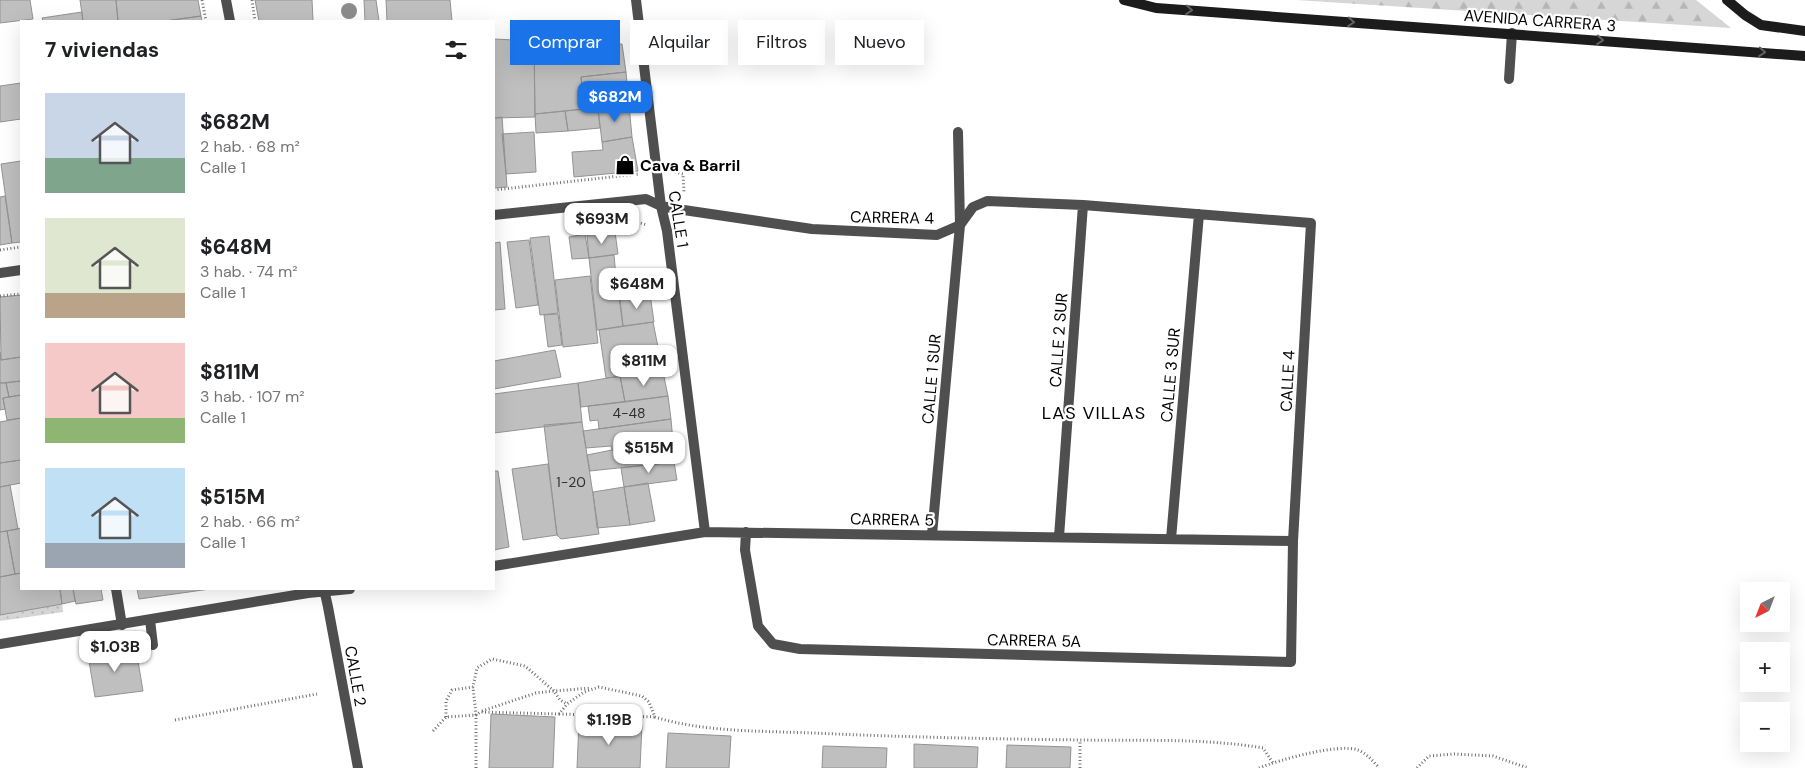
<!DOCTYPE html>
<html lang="es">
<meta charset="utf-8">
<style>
body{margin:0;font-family:"DM Sans",sans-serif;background:#f2f2f2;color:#202124;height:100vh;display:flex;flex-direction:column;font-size:19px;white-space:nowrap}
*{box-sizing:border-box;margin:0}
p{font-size:16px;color:#757577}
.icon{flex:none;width:28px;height:28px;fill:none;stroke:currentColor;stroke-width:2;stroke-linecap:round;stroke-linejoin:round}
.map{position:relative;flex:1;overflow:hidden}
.details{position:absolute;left:20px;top:20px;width:475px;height:570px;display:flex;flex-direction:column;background:#fff;border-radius:0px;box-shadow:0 5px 20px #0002}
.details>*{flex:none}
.banner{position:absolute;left:510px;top:20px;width:475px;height:45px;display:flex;gap:10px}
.needle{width:32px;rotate:222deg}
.tools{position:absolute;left:1740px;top:582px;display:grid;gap:10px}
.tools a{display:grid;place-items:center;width:50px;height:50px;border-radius:0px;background:#fff;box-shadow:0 5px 20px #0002;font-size:25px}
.price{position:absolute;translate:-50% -42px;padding:0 11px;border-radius:10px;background:#fff;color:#222;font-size:16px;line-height:32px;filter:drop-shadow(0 1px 2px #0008)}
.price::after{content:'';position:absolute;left:50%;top:30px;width:15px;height:11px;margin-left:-8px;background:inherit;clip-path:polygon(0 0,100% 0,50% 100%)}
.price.selected{background:#1a73e8;color:#fff}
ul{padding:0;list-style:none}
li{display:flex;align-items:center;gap:15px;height:125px;padding:0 25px}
li span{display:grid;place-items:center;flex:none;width:140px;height:100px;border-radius:0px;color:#555}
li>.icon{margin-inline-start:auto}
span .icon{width:60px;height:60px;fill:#fffc;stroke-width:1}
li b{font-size:21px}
h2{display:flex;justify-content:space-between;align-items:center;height:60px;padding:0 25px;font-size:21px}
.pill{padding:0 18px;border-radius:0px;background:#fff;box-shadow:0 5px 20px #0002;font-size:18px;line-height:45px}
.pill.selected{background:#1a73e8;color:#fff}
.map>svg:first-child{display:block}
.grass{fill:url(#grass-dots)}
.forest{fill:url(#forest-firs)}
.building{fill:#bfbfbf;stroke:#939393}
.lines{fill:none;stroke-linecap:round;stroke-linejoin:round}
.path{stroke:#717171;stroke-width:3;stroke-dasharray:1 2.5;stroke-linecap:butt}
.lane{stroke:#4f4f4f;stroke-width:10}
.street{stroke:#4f4f4f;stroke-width:10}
.secondary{stroke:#1c1c1c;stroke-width:10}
.tree{fill:#8c8c8c}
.oneway{stroke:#606060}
.labels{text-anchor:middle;stroke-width:4.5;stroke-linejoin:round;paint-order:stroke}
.number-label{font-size:14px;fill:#303030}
.street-label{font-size:16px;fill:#000;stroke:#fff}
.poi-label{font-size:16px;font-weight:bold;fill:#000;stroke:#fff;text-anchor:start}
.neighbourhood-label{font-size:18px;letter-spacing:1px;fill:#000;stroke:#fff}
</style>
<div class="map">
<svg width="1805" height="768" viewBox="0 0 1805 768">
<defs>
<pattern id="grass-dots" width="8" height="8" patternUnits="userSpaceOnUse" patternTransform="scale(1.25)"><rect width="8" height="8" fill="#d6d6d6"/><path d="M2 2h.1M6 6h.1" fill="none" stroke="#b6b6b6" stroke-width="1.8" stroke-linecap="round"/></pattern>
<pattern id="forest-firs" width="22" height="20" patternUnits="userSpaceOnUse" patternTransform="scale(1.25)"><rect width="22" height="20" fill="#d6d6d6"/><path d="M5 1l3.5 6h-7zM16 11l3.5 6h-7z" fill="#b6b6b6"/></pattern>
</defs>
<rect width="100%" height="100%" fill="#fff"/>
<path class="grass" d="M62,604L63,612L0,621V615Z"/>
<path class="forest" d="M1296,0H1696L1731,28Z"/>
<path class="building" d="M0,0H30L33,19L0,23Z
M80,0H116L118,21H83Z
M116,0H198L201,16L165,21H118Z
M255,0H312L313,21H259Z
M364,0H376L379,21H365Z
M386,0H450L452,21H387Z
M82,12L83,21H43L42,18Z
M201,16L202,21H165Z
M494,39L534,41L535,117L494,118Z
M534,41L622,44L626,72L581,77L584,109L535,114Z
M626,72L629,105L584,109L581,77Z
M21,83V119L0,122V86Z
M629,105L632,137L602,142L598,109Z
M584,109H598L600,128L568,131L565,111Z
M565,111L568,131L536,133L535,114Z
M502,117L507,187L494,188V118Z
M534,132L536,172L506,174L502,134Z
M632,137L638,171L574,177L572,152L603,150L602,142Z
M21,161V242L12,243L1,164Z
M5,196L12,243L0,245V197Z
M615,232L618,254L589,258L587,235Z
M585,234L589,258L572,259L569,237Z
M549,236L558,313L540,315L530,238Z
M529,240L538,305L516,308L507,242Z
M500,242L505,309L494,310V243Z
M614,255L616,277L647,273L650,294L619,298L623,326L597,330L589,258Z
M590,276L598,343L563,347L555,280Z
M650,294L654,322L623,326L620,299Z
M21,295V357L1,360L0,297Z
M558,314L562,345L548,347L544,315Z
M653,322L663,372L606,378L599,330Z
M555,350L561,377L494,389V361Z
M0,352L1,360L21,357V381L0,383Z
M663,372L668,396L625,402L620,376Z
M620,376L625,402L581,407L578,383Z
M21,381V395L9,397L6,383Z
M0,383H6L9,397L3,398L5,409L0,410Z
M578,383L582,422L494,433V394Z
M21,395V418L7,420L3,398Z
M668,396L671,419L599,429L598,420L590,421L588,406Z
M21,418V460L0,463V422Z
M671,419L673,442L612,450L611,446L586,448L583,431Z
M582,422L599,534L561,539L557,535L544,425Z
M673,442L674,462L590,471L587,455L612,450Z
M21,460V483L0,487V463Z
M674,462L677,480L624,487L621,468Z
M548,464L557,535L523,540L512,469Z
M494,471H498L509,547L494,550Z
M648,483L655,521L630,525L624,487Z
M10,485L18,529L0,532V487Z
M624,487L630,525L597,528L593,492Z
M21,528V573L15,574L7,531Z
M7,531L15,574L0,577V532Z
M21,573V589H60L62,604L0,615V577Z
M60,589H73L75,601L62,604Z
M73,589H101L103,600L76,604Z
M137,589H210L139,599Z
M136,649L143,691L95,697L88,655Z
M491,714L555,717L553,768H489Z
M579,722L642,725L640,768H577Z
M668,733L731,736L729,768H666Z
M914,744L978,747L977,768H914Z
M1007,745L1071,747L1070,768H1006Z
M823,746L887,748L886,768H822Z"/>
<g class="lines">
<path class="path" d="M202,0L206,21
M252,0L255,21
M675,172L683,174L684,192
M494,190L638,174
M637,219V222L647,225
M0,250L21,247
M0,296L21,294
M482,711L536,693L554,691L560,700L567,704
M559,714L655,717
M446,717V701L452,690L473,687L477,668L492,659L525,666L554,691L591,688
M175,720L317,694
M433,731L446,717L476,715L473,687
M476,768V715L480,712L559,714L567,704L584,692L599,687L642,696L649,702L655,717C702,732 763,731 813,733C902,737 992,739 1082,740C1142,741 1204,738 1263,748L1273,763
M1080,768V740
M1259,768C1279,760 1338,743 1358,750C1366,753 1374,762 1379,768
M1417,768L1429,756L1454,754L1493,756L1528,768"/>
<path class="lane" d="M1509,79L1512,33
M958,132L960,225
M116,589L122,625
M150,620L153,645"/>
<path class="street" d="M226,0L230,21
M636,0L661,206L667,231L705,532
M494,215L646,199L661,206L677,209L812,229L937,235L960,225L973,207L987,201L1083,205L1311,223L1293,541L1291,662L800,649L773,644L758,626L745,550L746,532
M0,273L21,270
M932,535L960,225
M1059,537L1083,205
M1171,539L1199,214
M494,566L705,532L1293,541
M324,589L328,607L358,768
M0,644L308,593L350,589"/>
<path class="secondary" d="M1124,0L1156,8L1805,56
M1727,0L1745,15L1761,25L1805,31"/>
</g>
<circle class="tree" cx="349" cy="11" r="8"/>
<defs><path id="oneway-chevron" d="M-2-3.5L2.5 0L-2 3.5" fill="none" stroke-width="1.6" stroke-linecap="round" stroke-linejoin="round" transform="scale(1.25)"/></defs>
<g class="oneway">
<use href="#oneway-chevron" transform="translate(1189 10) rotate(4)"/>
<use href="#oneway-chevron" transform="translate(1351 22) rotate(4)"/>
<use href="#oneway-chevron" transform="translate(1600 40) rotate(4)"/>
<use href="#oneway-chevron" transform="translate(1762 52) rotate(4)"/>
</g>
<defs>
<symbol id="shop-bare" viewBox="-9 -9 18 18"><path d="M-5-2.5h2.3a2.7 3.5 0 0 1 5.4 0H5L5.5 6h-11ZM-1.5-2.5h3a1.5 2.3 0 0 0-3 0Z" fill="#000" stroke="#fff" stroke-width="2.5" paint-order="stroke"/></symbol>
</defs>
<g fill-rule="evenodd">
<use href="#shop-bare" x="611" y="151" width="28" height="28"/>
</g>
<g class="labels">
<g class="number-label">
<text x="629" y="418">4-48</text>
<text x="571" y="487">1-20</text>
</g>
<g class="street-label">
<text transform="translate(1540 20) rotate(4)" y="6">AVENIDA CARRERA 3</text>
<text transform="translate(892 217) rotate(1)" y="6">CARRERA 4</text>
<text transform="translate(679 219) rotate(81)" y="6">CALLE 1</text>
<text transform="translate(1058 340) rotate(-86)" y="6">CALLE 2 SUR</text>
<text transform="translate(1170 375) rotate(-85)" y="6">CALLE 3 SUR</text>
<text transform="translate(931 379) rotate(-85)" y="6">CALLE 1 SUR</text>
<text transform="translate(1287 381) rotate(-87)" y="6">CALLE 4</text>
<text transform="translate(892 519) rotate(1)" y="6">CARRERA 5</text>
<text transform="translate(1034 640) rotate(1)" y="6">CARRERA 5A</text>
<text transform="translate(356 676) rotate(80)" y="6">CALLE 2</text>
</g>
<g class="poi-label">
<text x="640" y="171">Cava &amp; Barril</text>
</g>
<g class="neighbourhood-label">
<text x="1094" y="419">LAS VILLAS</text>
</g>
</g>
</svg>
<div class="tools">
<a><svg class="needle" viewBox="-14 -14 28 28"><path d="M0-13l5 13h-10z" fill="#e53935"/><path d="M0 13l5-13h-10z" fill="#757577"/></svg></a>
<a>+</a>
<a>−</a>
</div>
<b class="price selected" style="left:615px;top:123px">$682M</b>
<b class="price" style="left:602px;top:245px">$693M</b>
<b class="price" style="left:637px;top:310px">$648M</b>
<b class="price" style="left:644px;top:387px">$811M</b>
<b class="price" style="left:649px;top:474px">$515M</b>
<b class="price" style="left:115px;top:673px">$1.03B</b>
<b class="price" style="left:609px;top:746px">$1.19B</b>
<div class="banner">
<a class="pill selected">Comprar</a>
<a class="pill">Alquilar</a>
<a class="pill">Filtros</a>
<a class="pill">Nuevo</a>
</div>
<section class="details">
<h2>7 viviendas<svg class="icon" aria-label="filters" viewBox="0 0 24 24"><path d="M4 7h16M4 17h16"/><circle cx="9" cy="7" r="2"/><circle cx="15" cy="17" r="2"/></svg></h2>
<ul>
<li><span style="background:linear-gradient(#c9d6e8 65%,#7fa58c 0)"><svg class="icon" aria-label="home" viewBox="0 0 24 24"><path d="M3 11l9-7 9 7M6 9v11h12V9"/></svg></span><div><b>$682M</b><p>2 hab. · 68 m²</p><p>Calle 1</p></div></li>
<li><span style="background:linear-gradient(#dfe7d0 75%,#b9a48a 0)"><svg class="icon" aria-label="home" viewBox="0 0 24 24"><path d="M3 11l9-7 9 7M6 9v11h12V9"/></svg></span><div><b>$648M</b><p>3 hab. · 74 m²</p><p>Calle 1</p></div></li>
<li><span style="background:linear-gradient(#f6c9c9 75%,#8fb573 0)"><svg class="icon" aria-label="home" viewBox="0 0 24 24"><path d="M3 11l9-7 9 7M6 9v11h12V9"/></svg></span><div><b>$811M</b><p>3 hab. · 107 m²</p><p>Calle 1</p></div></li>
<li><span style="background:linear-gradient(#bfe0f5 75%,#9aa5b1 0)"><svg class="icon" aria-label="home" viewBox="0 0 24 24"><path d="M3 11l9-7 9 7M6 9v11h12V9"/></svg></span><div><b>$515M</b><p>2 hab. · 66 m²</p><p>Calle 1</p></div></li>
</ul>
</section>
</div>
